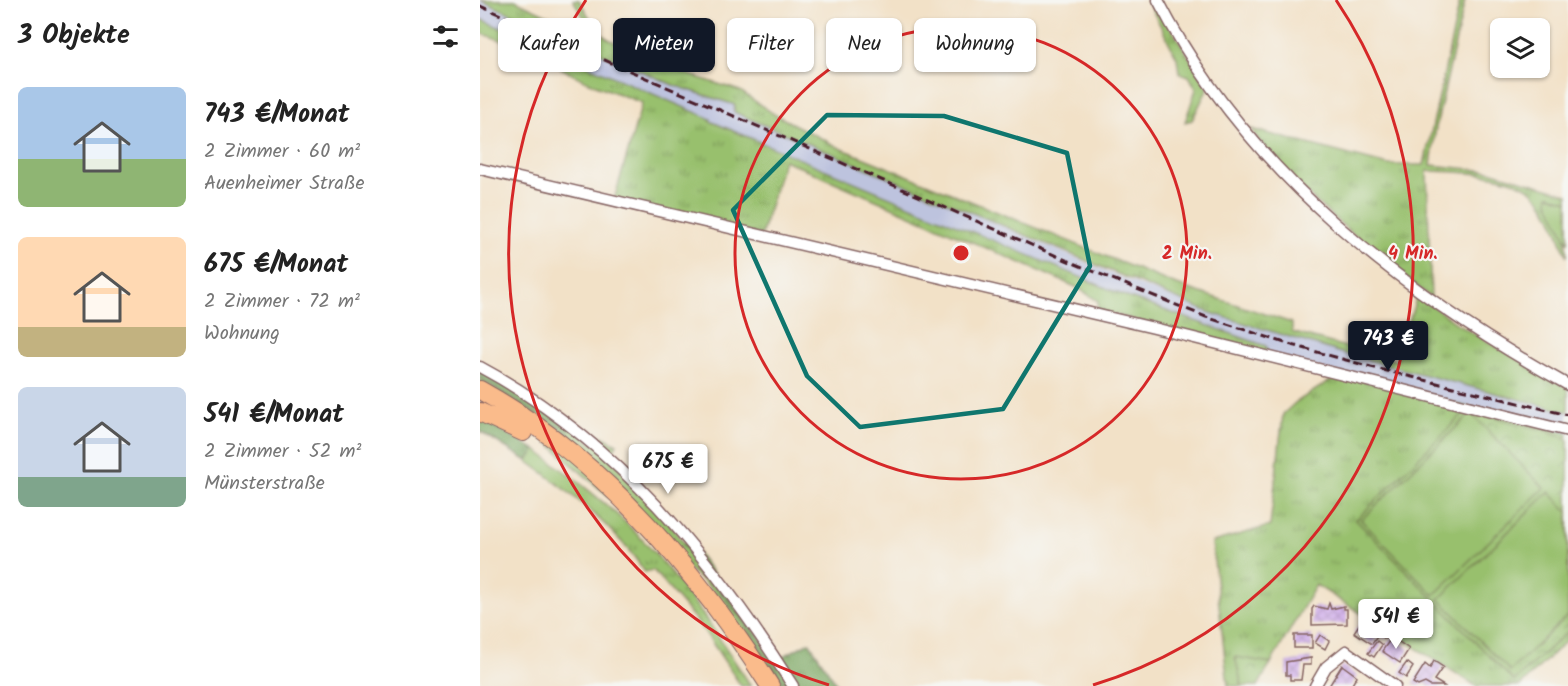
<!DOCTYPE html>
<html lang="de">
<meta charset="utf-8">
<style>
body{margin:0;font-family:Kalam,sans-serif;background:#f2f2f2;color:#222;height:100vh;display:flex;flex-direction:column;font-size:22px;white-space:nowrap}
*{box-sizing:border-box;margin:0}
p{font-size:20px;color:#767676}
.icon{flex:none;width:33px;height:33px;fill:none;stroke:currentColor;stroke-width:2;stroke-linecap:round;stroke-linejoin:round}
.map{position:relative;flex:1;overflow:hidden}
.drawer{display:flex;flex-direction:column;background:#fff;width:480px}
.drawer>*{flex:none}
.top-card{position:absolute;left:18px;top:18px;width:570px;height:54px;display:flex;gap:12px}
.controls{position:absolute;left:1010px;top:18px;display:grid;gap:12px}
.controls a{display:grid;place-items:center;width:60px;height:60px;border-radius:9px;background:#fff;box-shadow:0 2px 4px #0004;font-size:30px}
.price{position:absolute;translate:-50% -51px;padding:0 14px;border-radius:6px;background:#fff;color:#222;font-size:20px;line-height:39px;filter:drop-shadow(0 2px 3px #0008)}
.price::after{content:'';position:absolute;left:50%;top:36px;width:18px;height:14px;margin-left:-9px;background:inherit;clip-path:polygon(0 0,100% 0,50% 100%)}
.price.on{background:#111827;color:#fff}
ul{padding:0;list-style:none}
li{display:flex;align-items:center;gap:18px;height:150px;padding:0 18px}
li span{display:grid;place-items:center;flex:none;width:168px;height:120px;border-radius:9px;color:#555}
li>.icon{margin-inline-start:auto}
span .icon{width:72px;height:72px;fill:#fffc;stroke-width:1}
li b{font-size:26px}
h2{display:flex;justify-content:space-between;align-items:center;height:72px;padding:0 18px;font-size:26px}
.chip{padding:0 21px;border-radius:9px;background:#fff;box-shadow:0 2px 4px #0004;font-size:21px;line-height:54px}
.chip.on{background:#111827;color:#fff}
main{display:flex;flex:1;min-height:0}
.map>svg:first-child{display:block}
.railway{fill:#bdc3de}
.grass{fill:url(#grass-tufts);stroke:#71704c;stroke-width:1.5}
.forest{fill:url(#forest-crowns);stroke:#626246;stroke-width:1.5}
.park{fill:url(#park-crowns);stroke:#71704c;stroke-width:1.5}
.garden{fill:#98c06d;stroke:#71704c;stroke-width:1.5}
.building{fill:url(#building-cross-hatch)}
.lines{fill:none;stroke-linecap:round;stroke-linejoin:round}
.minor-casing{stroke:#856362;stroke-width:13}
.trunk-casing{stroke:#856362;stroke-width:20}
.minor{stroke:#fff;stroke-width:10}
.trunk{stroke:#fabb8b;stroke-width:18}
.rail{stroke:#4a1f2b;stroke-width:3;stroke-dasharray:9 4.5;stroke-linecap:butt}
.marked{fill:none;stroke:#0f766e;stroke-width:4.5;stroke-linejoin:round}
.ring{fill:none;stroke:#d62828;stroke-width:3}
.centre{fill:#d62828;stroke:#f6f6f2;stroke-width:3}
.ring-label{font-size:18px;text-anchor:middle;font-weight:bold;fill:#d62828;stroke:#f6f6f2;stroke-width:4.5;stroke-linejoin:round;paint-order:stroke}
</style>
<main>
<section class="drawer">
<h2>3 Objekte<svg class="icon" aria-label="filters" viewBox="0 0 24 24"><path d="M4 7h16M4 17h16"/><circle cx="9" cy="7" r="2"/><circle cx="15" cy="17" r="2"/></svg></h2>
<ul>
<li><span style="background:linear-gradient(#a9c7e8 60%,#8fb573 0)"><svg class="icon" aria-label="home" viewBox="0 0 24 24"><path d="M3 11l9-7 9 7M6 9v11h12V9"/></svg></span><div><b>743 €/Monat</b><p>2 Zimmer · 60 m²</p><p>Auenheimer Straße</p></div></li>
<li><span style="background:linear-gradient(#ffd9b3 75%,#c2b280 0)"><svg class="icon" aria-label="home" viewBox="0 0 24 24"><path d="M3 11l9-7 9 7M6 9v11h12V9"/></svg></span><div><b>675 €/Monat</b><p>2 Zimmer · 72 m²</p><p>Wohnung</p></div></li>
<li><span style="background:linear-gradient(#c9d6e8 75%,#7fa58c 0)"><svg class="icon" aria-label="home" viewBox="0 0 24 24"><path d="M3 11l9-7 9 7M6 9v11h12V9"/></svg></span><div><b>541 €/Monat</b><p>2 Zimmer · 52 m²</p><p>Münsterstraße</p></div></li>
</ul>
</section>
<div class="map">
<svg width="1088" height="686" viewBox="0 0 1088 686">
<defs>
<pattern id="grass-tufts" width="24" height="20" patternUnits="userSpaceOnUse" patternTransform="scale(1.5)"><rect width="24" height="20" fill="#98c06d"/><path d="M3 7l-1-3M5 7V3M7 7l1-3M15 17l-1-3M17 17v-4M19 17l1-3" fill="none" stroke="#7e9b5a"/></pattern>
<pattern id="forest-crowns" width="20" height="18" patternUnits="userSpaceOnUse" patternTransform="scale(1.5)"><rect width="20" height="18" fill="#7aa660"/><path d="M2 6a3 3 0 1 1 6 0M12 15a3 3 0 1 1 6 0" fill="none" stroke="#66874f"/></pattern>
<pattern id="park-crowns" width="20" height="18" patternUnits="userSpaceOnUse" patternTransform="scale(1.5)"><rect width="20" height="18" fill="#98c06d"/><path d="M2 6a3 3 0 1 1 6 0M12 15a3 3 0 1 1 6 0" fill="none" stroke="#7e9b5a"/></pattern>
<pattern id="building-cross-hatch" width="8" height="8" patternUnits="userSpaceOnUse" patternTransform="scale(1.5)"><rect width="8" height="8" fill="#cca6e9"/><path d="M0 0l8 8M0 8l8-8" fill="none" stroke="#a887bd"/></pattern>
</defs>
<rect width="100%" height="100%" fill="#f6f6f2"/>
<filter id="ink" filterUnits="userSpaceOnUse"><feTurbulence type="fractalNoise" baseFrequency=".0167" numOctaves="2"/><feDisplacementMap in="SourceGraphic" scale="12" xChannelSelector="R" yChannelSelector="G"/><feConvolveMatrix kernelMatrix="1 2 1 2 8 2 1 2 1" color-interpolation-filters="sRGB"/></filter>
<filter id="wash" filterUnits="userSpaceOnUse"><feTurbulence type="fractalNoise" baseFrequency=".008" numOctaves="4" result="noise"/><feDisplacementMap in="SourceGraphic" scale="24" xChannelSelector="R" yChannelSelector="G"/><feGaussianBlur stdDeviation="1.35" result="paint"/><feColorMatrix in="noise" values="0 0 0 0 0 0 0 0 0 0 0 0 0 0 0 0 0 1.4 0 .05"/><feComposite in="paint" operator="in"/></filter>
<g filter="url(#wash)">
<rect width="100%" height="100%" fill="#f2e1c7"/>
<path class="railway" d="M0,1L193,85L256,105L254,112L277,122L657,284L728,312L865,354L1088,412V433L788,355L786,346L650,298L230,121V119L0,19Z"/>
<path class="grass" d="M0,0H35L110,35L113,32L93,0H99L117,30L127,38L170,62L260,91L294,114L360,148L694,284L812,323V332L815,333L917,361L937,295L979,325L1088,388V412L865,354L728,312L277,122L254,112L255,105L193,85Z
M667,0H674L728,88L712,120L705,122L716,89L709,76L699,73L697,58Z
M980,0H985L956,127L951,165L1010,171L1088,194V201L1070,195C1076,214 1088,237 1087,257C1079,237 1070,205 1052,191C1029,172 976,172 947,171L951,298C895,251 810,189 771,129L908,165H944Z
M0,19L231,119L230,121L650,298L786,346L788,355L617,310L618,301L598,288L304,160L281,236L134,200L162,103L108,82L34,44L2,34Z
M861,374L1088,433L1034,680L1088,631V639L1040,686H996L836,585L791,663L756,658L762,686H748L732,542L790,526L803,414L816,402Z
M0,378L72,424L91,427L114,445L122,436L137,444L129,458L169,496L261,619L305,686H298L229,587L0,382Z
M56,450C87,473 118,496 145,522C195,570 233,628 271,686H261L221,626L173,570L165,572C136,528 90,492 47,461Z"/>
<path class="forest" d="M0,368L91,427L87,434L0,378Z
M0,418L56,450L47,461L0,431Z
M208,540L297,660L329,642L358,686H305L261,619L203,544Z"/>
<path class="park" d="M987,410L1071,432L1088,439V631L1034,681L876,520Z
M755,657L791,663L778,686H762Z"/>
<path class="garden" d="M1069,195L1088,201V243L1068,201Z
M991,413L1064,488L954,595L881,520Z
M1069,492L1088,512V615L1030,671L959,599Z"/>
<g id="blocks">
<path class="building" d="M849,603L851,609L864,606V609H867V624L832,625V609L834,606L847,609Z
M883,619L899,634L892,644L874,632Z
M904,630L909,633L905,639L900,635Z
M814,635H832V648H814Z
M840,635L849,641L845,649L835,643Z
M912,637L929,649L920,663L902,651Z
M897,641L902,645L894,657L888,653Z
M831,658V665H823L821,680H810V675H806V662Z
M954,661L963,667L954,680L964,686H950L945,683L938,686L933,683L945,664L950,668Z
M927,662L933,667L926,678L919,673Z
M862,665L877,676L871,686H849Z"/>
</g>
</g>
<g filter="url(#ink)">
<use href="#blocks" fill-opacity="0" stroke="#856362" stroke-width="1.5"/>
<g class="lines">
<defs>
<path id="minor" d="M678,0C766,172 923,293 1088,385
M0,169L674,328L1088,431
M0,367C136,440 232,558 313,686
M835,686L846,667L866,651L915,686"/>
<path id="trunk" d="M0,390C122,458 216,570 290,686
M0,412L43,432"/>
</defs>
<use href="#minor" class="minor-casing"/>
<use href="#trunk" class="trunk-casing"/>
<use href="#minor" class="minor"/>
<use href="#trunk" class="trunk"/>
<path class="rail" d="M0,6L593,263L726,317L805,343L891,367L1088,415"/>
</g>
</g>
<path class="marked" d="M347,115L464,116L587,153L610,266L523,409L380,427L327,376L253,210Z"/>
<g class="ring">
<circle cx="481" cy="253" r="226"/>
<path d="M349 685A452 452 0 0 1 106 0M856 0A452 452 0 0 1 613 685"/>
</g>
<circle cx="481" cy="253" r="9" class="centre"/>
<g class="ring-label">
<text x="707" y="259">2 Min.</text>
<text x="933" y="259">4 Min.</text>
</g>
</svg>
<div class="controls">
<a><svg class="icon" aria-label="layers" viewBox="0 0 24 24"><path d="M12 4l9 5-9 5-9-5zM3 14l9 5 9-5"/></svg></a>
</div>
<b class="price on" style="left:908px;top:372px">743 €</b>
<b class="price" style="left:188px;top:495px">675 €</b>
<b class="price" style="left:916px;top:650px">541 €</b>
<div class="top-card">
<a class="chip">Kaufen</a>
<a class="chip on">Mieten</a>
<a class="chip">Filter</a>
<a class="chip">Neu</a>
<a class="chip">Wohnung</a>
</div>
</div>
</main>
